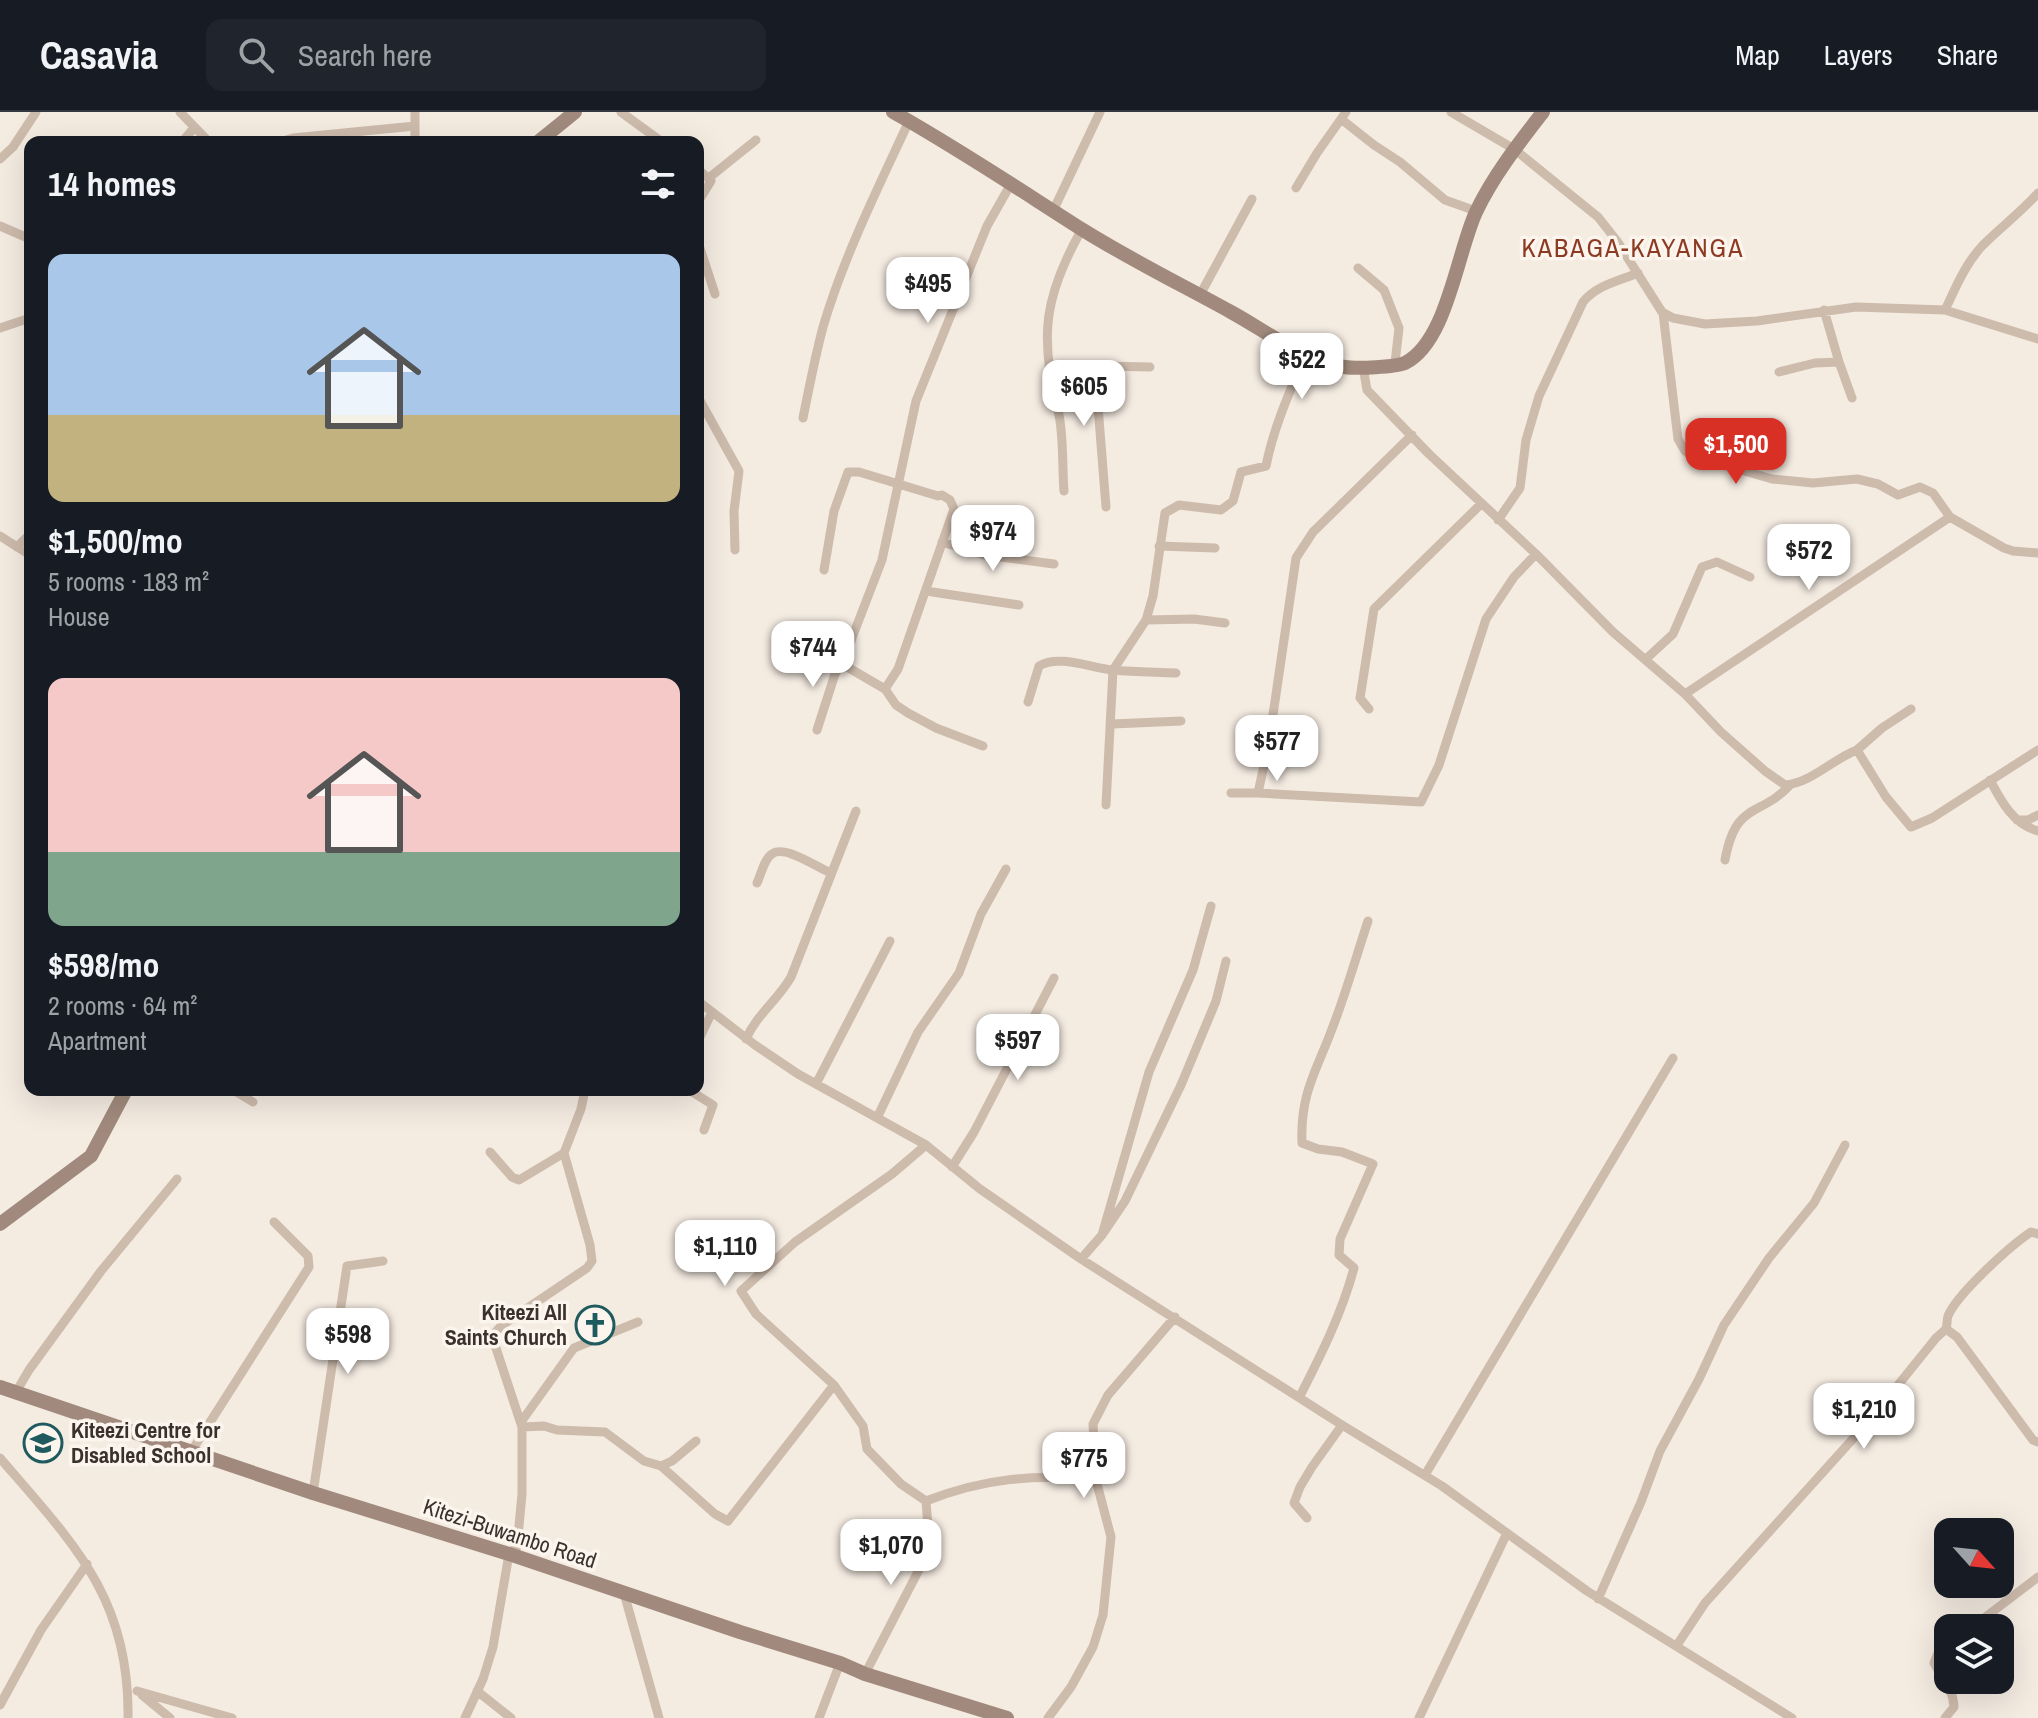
<!DOCTYPE html>
<meta charset="utf-8">
<style>
body{margin:0;font-family:"Archivo Narrow",sans-serif;background:#20242c;color:#f1f3f6;height:100vh;display:flex;flex-direction:column;font-size:30px;white-space:nowrap}
*{box-sizing:border-box;margin:0}
p{font-size:26px;color:#9ea1a6}
.icon{flex:none;width:44px;height:44px;fill:none;stroke:currentColor;stroke-width:2;stroke-linecap:round;stroke-linejoin:round}
.map{position:relative;flex:1;overflow:hidden}
.sheet{position:absolute;left:24px;top:24px;width:680px;height:960px;display:flex;flex-direction:column;background:#171b24;border-radius:16px;box-shadow:0 8px 32px #0002}
.sheet>*{flex:none}
.needle{width:52px;rotate:117deg}
.buttons{position:absolute;left:1934px;top:1406px;display:grid;gap:16px}
.buttons a{display:grid;place-items:center;width:80px;height:80px;border-radius:16px;background:#171b24;box-shadow:0 8px 32px #0002;font-size:40px}
.price{position:absolute;translate:-50% -68px;padding:0 18px;border-radius:16px;background:#fff;color:#222;font-size:26px;line-height:52px;filter:drop-shadow(0 2px 4px #0008)}
.price::after{content:'';position:absolute;left:50%;top:48px;width:24px;height:18px;margin-left:-12px;background:inherit;clip-path:polygon(0 0,100% 0,50% 100%)}
.price.selected{background:#d93025;color:#fff}
ul{padding:0;list-style:none}
li{display:grid;align-content:center;gap:16px;height:424px;padding:0 24px}
li span{display:grid;place-items:center;height:248px;border-radius:16px;color:#555}
li>.icon{margin-inline-start:auto}
span .icon{width:144px;height:144px;fill:#fffc;stroke-width:1}
li b{font-size:34px}
h2{display:flex;justify-content:space-between;align-items:center;height:96px;padding:0 24px;font-size:34px}
header{display:flex;align-items:center;gap:48px;box-sizing:border-box;height:112px;padding:0 40px;background:#171b24;border-bottom:2px solid #363941}
header strong{font-size:38px}
nav{display:flex;gap:44px;margin-inline-start:auto;font-size:28px}
.search{width:560px;height:72px;background:#20242c;display:flex;align-items:center;gap:20px;box-sizing:border-box;padding:0 28px;border-radius:16px;color:#9ea1a6;font-size:30px}
.map>svg:first-child{display:block}
.lines{fill:none;stroke-linecap:round;stroke-linejoin:round}
.street{stroke:#cdbbac;stroke-width:9}
.secondary{stroke:#a18a7d;stroke-width:14}
.labels{text-anchor:middle;stroke-width:7;stroke-linejoin:round;paint-order:stroke}
.poi-label{font-size:22px;font-weight:bold;fill:#3b302b;stroke:#fbf5ee;text-anchor:end}
.street-label{font-size:22px;fill:#3b302b;stroke:#fbf5ee}
.quarter-label{font-size:26px;letter-spacing:2px;fill:#8c3b22;stroke:#fbf5ee}
</style>
<header>
<strong>Casavia</strong>
<div class="search"><svg class="icon" aria-label="search" viewBox="0 0 24 24"><circle cx="10" cy="10" r="6"/><path d="M15 15l6 6"/></svg>Search here</div>
<nav><a>Map</a><a>Layers</a><a>Share</a></nav>
</header>
<div class="map">
<svg width="2038" height="1606" viewBox="0 0 2038 1606">
<rect width="100%" height="100%" fill="#f4ebe1"/>
<g class="lines">
<path class="street" d="M180,0L209,30
M415,0V30
M621,0L662,30
M1346,0L1341,7L1374,33L1400,50L1445,88L1476,99
M1451,0L1514,37L1598,105L1617,129L1662,200L1673,206L1705,212L1757,209L1856,195L1945,198L2038,227
M182,30L194,16
M279,30L293,26L415,14
M0,47L13,35L36,0
M698,57L711,69L698,90
M710,65L756,28
M1296,76L1317,41L1341,7
M1054,97L1100,0
M0,114L30,127
M698,130L715,182
M1358,156L1384,178L1399,216L1395,251
M1200,183L1252,87
M1824,198L1839,250L1852,286
M1945,198C1956,175 1965,152 1983,133C2001,115 2021,100 2038,81
M1663,201L1678,327L1685,339L1693,344L1772,367L1813,371L1857,367L1878,372L1898,383L1920,375L1933,381L1950,405L2004,436L2013,439L2038,441
M0,216L30,206
M1049,254H1102L1098,294L1106,395
M1102,254L1150,255
M1363,255L1367,278L1429,342L1536,442L1613,520L1685,582L1721,620L1765,659L1785,673C1811,671 1833,647 1857,638L1886,685L1911,715L1932,706L2038,638
M1779,260L1815,251L1839,250
M698,285L739,359L734,399L735,438
M29,303L30,302
M803,306C809,276 815,245 823,215C844,144 878,76 909,9
M1064,379C1062,357 1064,320 1058,299C1039,225 1044,184 1082,117
M1498,408L1520,376L1526,328L1539,284L1583,190C1597,173 1619,169 1638,161
M0,424L30,443
M942,430L985,443L1054,452
M1159,434L1215,436
M17,435L30,422
M824,458L834,399L848,360H859L938,384L942,383L950,388L954,397L898,557L885,577
M926,479L1019,493
M1146,508L1194,507L1225,511
M1646,547L1673,522L1702,455L1717,450L1750,465
M1685,582L1950,405
M1028,590L1039,554C1059,542 1091,556 1113,558C1134,560 1155,560 1176,561
M1369,597L1360,586L1374,497L1481,392
M1112,612L1181,609
M817,618L835,562L842,552
M983,634L936,616L908,601L896,593L885,577L842,552L882,448L916,289L987,114L1012,70
M1857,638L1882,616L1911,597
M30,657V660
M1990,668C2001,689 2013,712 2038,719
M1231,681H1258L1269,630L1296,446L1313,420L1412,323
M1258,681L1421,690L1439,653L1486,507L1514,465L1536,442
M1106,693L1113,558L1146,508L1153,484L1165,401L1179,393L1221,398L1233,389L1241,360L1266,354C1274,314 1290,279 1306,241
M2017,708H2028L2038,703
M1725,748C1736,688 1760,706 1790,673
M757,771C761,763 764,747 772,742C784,732 818,756 831,761
M698,889L755,933L798,962L926,1033L980,1077L1081,1147L1342,1313L1442,1374L1587,1479L1792,1606
M746,927C757,902 778,888 791,865L856,699
M698,929L712,900
M816,972L890,829
M233,978L253,990
M689,978L713,993L704,1018
M878,1004L918,920L959,861L981,802L1006,757
M926,1033L892,1062L795,1130L741,1179L756,1202L834,1273L863,1314L867,1337L901,1372L926,1389C985,1366 1033,1362 1096,1368
M490,1040L512,1065L519,1068L564,1041
M952,1055L974,1020L1054,866
M1102,1123L1149,960L1193,858L1211,794
M1081,1147L1102,1123L1125,1089L1181,973L1216,889L1226,849
M1946,1217C1947,1215 1947,1206 1948,1204C1957,1182 2010,1134 2031,1120L2038,1122
M16,1280L29,1258L101,1159L177,1067
M1300,1284C1321,1243 1342,1201 1354,1156L1339,1143L1340,1127L1373,1052L1342,1040L1318,1037L1302,1031C1300,982 1316,960 1332,917C1346,881 1356,845 1368,809
M521,1310L574,1236L638,1210
M522,1315L544,1314L557,1318L605,1320L644,1349L661,1354L672,1349L696,1329
M191,1340L309,1155L308,1144L274,1110
M0,1346C73,1431 130,1486 128,1606
M661,1354L715,1402L728,1409L834,1273
M1425,1363L1673,946
M313,1381L347,1154L383,1149
M1307,1406L1294,1391L1300,1375L1312,1355L1342,1313
M624,1481L659,1606
M1598,1487L1641,1390L1660,1339L1699,1267L1724,1213L1769,1146L1814,1091L1845,1033
M1971,1516L2038,1465
M1677,1533L1705,1491L1869,1309L1936,1226L1946,1217L1957,1225L2033,1328L2038,1330
M865,1562L923,1450L929,1427L926,1389
M137,1579L232,1606
M477,1579L511,1606
M142,1583L170,1606
M0,1593L41,1518L87,1452
M465,1606L483,1567L493,1535L509,1442L517,1435L522,1382V1315L492,1224L501,1214L587,1156L592,1149L590,1133L564,1041L581,997L585,978
M819,1606L840,1551
M1048,1606L1071,1575L1093,1535L1103,1503L1111,1425L1096,1368L1093,1312L1108,1283L1175,1205
M1419,1606L1507,1421
M1945,1606L1954,1595C1953,1576 1943,1568 1934,1551L1938,1541L1948,1533"/>
<path class="secondary" d="M893,0C959,37 1020,78 1083,118C1131,148 1182,173 1231,200C1264,218 1308,251 1345,255C1357,257 1395,255 1405,251C1447,230 1457,141 1476,100C1493,64 1519,31 1543,0
M538,30L575,0
M0,1112L91,1044L126,978
M0,1275L313,1381L509,1442L740,1520L840,1551L865,1562L1007,1606"/>
</g>
<defs>
<symbol id="church-ring" viewBox="-11 -11 22 22"><circle r="9.5" fill="#fbf5ee" stroke="#1f5a5e" stroke-width="1.5"/><path d="M-1.2-6h2.4v3.5h3.3v2.4h-3.3V6h-2.4V-.1h-3.3v-2.4h3.3Z" fill="#1f5a5e"/></symbol>
<symbol id="school-ring" viewBox="-11 -11 22 22"><circle r="9.5" fill="#fbf5ee" stroke="#1f5a5e" stroke-width="1.5"/><path d="M0-5L7-2L0 1L-7-2ZM-4 1L0 2.5L4 1V4Q0 6-4 4Z" fill="#1f5a5e"/></symbol>
</defs>
<g fill-rule="evenodd">
<use href="#church-ring" x="573" y="1191" width="44" height="44"/>
<use href="#school-ring" x="21" y="1309" width="44" height="44"/>
</g>
<g class="labels">
<g class="poi-label">
<text x="567" y="1208">Kiteezi All<tspan x="567" dy="25">Saints Church</tspan></text>
<text x="71" y="1326" text-anchor="start">Kiteezi Centre for<tspan x="71" dy="25">Disabled School</tspan></text>
</g>
<g class="street-label">
<text transform="translate(510 1421) rotate(18)" y="8">Kitezi-Buwambo Road</text>
</g>
<g class="quarter-label">
<text x="1633" y="145">KABAGA-KAYANGA</text>
</g>
</g>
</svg>
<div class="buttons">
<a><svg class="needle" viewBox="-14 -14 28 28"><path d="M0-13l5 13h-10z" fill="#e53935"/><path d="M0 13l5-13h-10z" fill="#9ea1a6"/></svg></a>
<a><svg class="icon" aria-label="layers" viewBox="0 0 24 24"><path d="M12 4l9 5-9 5-9-5zM3 14l9 5 9-5"/></svg></a>
</div>
<b class="price" style="left:928px;top:213px">$495</b>
<b class="price" style="left:1302px;top:289px">$522</b>
<b class="price" style="left:1084px;top:316px">$605</b>
<b class="price selected" style="left:1736px;top:374px">$1,500</b>
<b class="price" style="left:993px;top:461px">$974</b>
<b class="price" style="left:1809px;top:480px">$572</b>
<b class="price" style="left:813px;top:577px">$744</b>
<b class="price" style="left:1277px;top:671px">$577</b>
<b class="price" style="left:1018px;top:970px">$597</b>
<b class="price" style="left:725px;top:1176px">$1,110</b>
<b class="price" style="left:348px;top:1264px">$598</b>
<b class="price" style="left:1864px;top:1339px">$1,210</b>
<b class="price" style="left:1084px;top:1388px">$775</b>
<b class="price" style="left:891px;top:1475px">$1,070</b>
<section class="sheet">
<h2>14 homes<svg class="icon" aria-label="filters" viewBox="0 0 24 24"><path d="M4 7h16M4 17h16"/><circle cx="9" cy="7" r="2"/><circle cx="15" cy="17" r="2"/></svg></h2>
<ul>
<li><span style="background:linear-gradient(#a9c7e8 65%,#c2b280 0)"><svg class="icon" aria-label="home" viewBox="0 0 24 24"><path d="M3 11l9-7 9 7M6 9v11h12V9"/></svg></span><div><b>$1,500/mo</b><p>5 rooms · 183 m²</p><p>House</p></div></li>
<li><span style="background:linear-gradient(#f6c9c9 70%,#7fa58c 0)"><svg class="icon" aria-label="home" viewBox="0 0 24 24"><path d="M3 11l9-7 9 7M6 9v11h12V9"/></svg></span><div><b>$598/mo</b><p>2 rooms · 64 m²</p><p>Apartment</p></div></li>
</ul>
</section>
</div>
